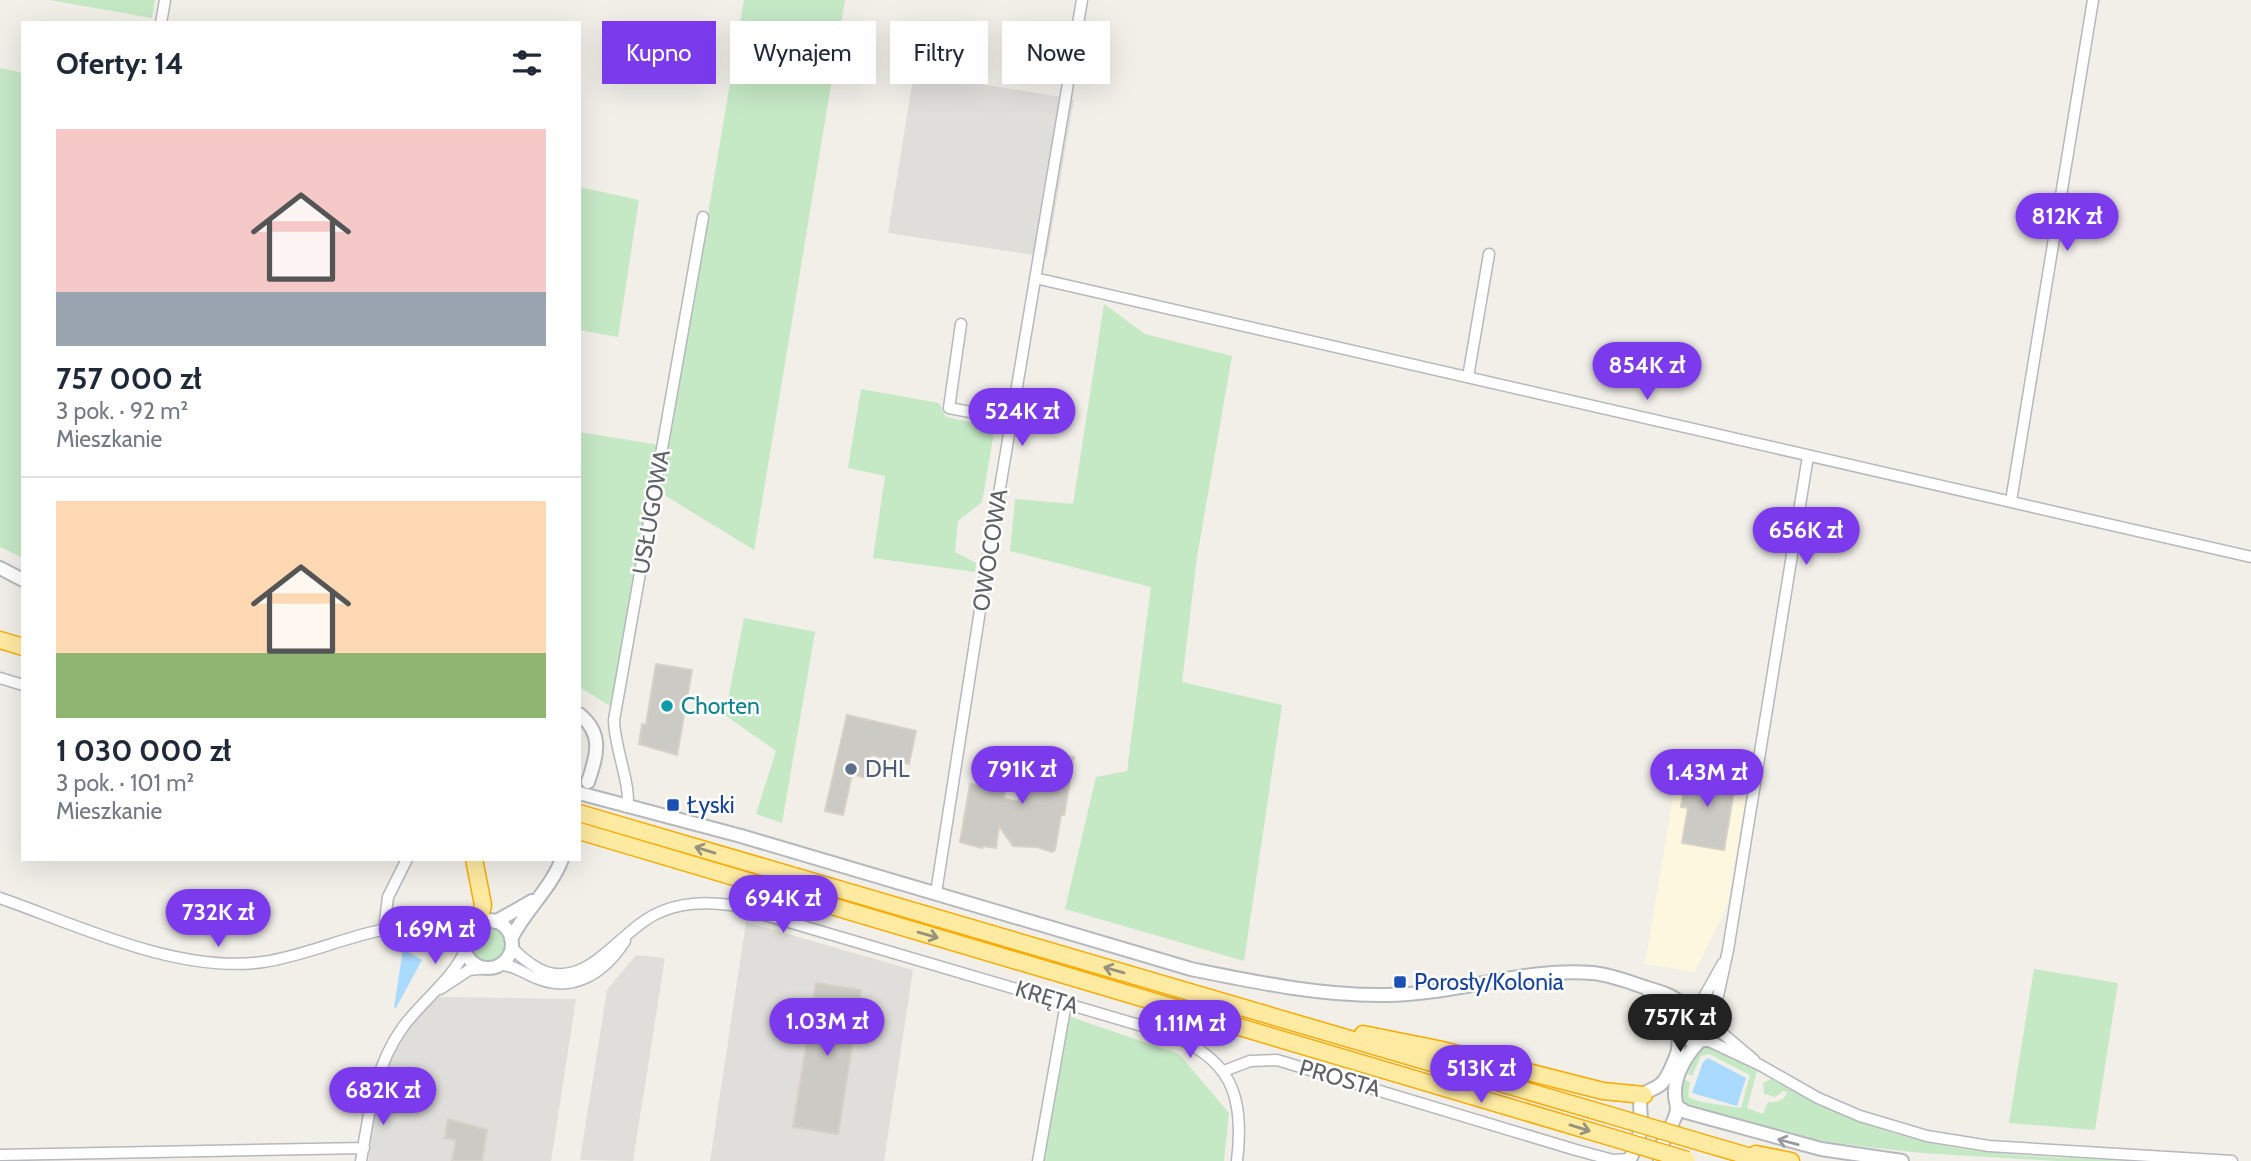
<!DOCTYPE html>
<html lang="pl">
<meta charset="utf-8">
<style>
body{margin:0;font-family:Cabin,sans-serif;background:#f6f6f7;color:#1f2937;height:100vh;display:flex;flex-direction:column;font-size:26px;white-space:nowrap}
*{box-sizing:border-box;margin:0}
p{font-size:23px;color:#747a83}
.icon{flex:none;width:38px;height:38px;fill:none;stroke:currentColor;stroke-width:2;stroke-linecap:round;stroke-linejoin:round}
.map{position:relative;flex:1;overflow:hidden}
.details{position:absolute;left:21px;top:21px;width:560px;height:840px;display:flex;flex-direction:column;background:#fff;border-radius:0px;box-shadow:0 7px 28px #0002}
.details>*{flex:none}
.hud{position:absolute;left:602px;top:21px;width:665px;height:63px;display:flex;gap:14px}
.price{position:absolute;translate:-50% -60px;padding:0 16px;border-radius:24px;background:#7c3aed;color:#fff;font-size:23px;line-height:46px;filter:drop-shadow(0 2px 4px #0008)}
.price::after{content:'';position:absolute;left:50%;top:42px;width:21px;height:16px;margin-left:-10px;background:inherit;clip-path:polygon(0 0,100% 0,50% 100%)}
.price.on{background:#222;color:#fff}
ul{padding:0;list-style:none}
li{display:grid;align-content:center;gap:14px;height:371px;padding:0 35px}
li+li{border-top:2px solid #e0e1e3}
li span{display:grid;place-items:center;height:217px;border-radius:0px;color:#555}
li>.icon{margin-inline-start:auto}
span .icon{width:126px;height:126px;fill:#fffc;stroke-width:1}
li b{font-size:30px}
h2{display:flex;justify-content:space-between;align-items:center;height:84px;padding:0 35px;font-size:30px}
.tag{padding:0 24px;border-radius:0px;background:#fff;box-shadow:0 7px 28px #0002;font-size:24px;line-height:63px}
.tag.on{background:#7c3aed;color:#fff}
.map>svg:first-child{display:block}
.commercial{fill:#fef7e0}
.industrial{fill:#e0deda}
.green{fill:#c5e8c5}
.water{fill:#aadaff}
.building{fill:#cccac5;stroke:#d6d1c6;stroke-width:2}
.lines{fill:none;stroke-linecap:round;stroke-linejoin:round}
.minor-casing{stroke:#b5b8bc;stroke-width:13}
.tertiary-casing{stroke:#b5b8bc;stroke-width:16}
.trunk-casing{stroke:#f9ab00;stroke-width:19}
.minor{stroke:#fff;stroke-width:10}
.tertiary{stroke:#fff;stroke-width:12}
.trunk{stroke:#feeaa1;stroke-width:16}
.trunk-bridge-casing{stroke:#f9ab00;stroke-width:19;stroke-linecap:butt}
.trunk-bridge{stroke:#feeaa1;stroke-width:16}
.oneway{stroke:#97927c}
.oneway2{stroke:#979a9d}
.culture-dot{fill:#0f9aa8;stroke:#fff;stroke-width:2.5}
.service-dot{fill:#5c6f8a;stroke:#fff;stroke-width:2.5}
.transit-dot{fill:#1a4fb4;stroke:#fff;stroke-width:2.5}
.labels{text-anchor:middle;stroke-width:5;stroke-linejoin:round;paint-order:stroke}
.street-label{font-size:23px;fill:#5f6368;stroke:#fff}
.culture-label{font-size:23px;fill:#0d838f;stroke:#fff;text-anchor:start}
.service-label{font-size:23px;fill:#4e5e75;stroke:#fff;text-anchor:start}
.transit-label{font-size:23px;fill:#164399;stroke:#fff;text-anchor:start}
</style>
<div class="map">
<svg width="2251" height="1161" viewBox="0 0 2251 1161">
<rect width="100%" height="100%" fill="#f1efe8"/>
<path class="commercial" d="M1679,763L1750,774L1727,906L1695,972L1645,964Z"/>
<path class="industrial" d="M914,73L1074,99L1047,257L888,233Z
M746,922L913,970L884,1161H710Z
M636,955L665,958L633,1161L580,1160L607,990Z
M438,997L576,999L551,1161H368L378,1093L393,1050L418,1017Z"/>
<path class="green" d="M49,0H155L152,18Z
M744,0H845L754,550L661,493Z
M0,68L23,73V558L0,547Z
M579,187L639,200L618,337L579,330Z
M1104,304L1145,334L1232,356L1197,557L1182,682L1282,705L1244,961L1065,909L1096,777L1127,771L1151,587L1010,551L1015,499L1073,504Z
M861,389L939,403L946,417L995,427L982,502L958,521L955,552L976,563L975,572L873,558L885,476L848,468Z
M579,432L659,445L612,707L579,687Z
M744,618L815,632L782,823L756,814L776,751L725,715Z
M471 944a17 17 0 1 1 34 0a17 17 0 1 1-34 0Z
M2034,969L2118,983L2095,1130L2009,1123Z
M1068,1016L1179,1054L1229,1113L1224,1161H1039Z
M1709,1047L1718,1049L1757,1071L1747,1108L1763,1114L1768,1102C1776,1103 1785,1101 1787,1092L1783,1091L1775,1097L1764,1094L1763,1083L1771,1079C1823,1108 1877,1132 1935,1144C1998,1157 2063,1157 2127,1161H2057L1922,1153L1859,1146L1788,1136L1686,1105L1679,1096V1087L1685,1080L1690,1082L1688,1097L1701,1102L1741,1108L1750,1075L1709,1054L1701,1056L1692,1076L1688,1074C1694,1059 1691,1052 1709,1047Z"/>
<path class="water" d="M403,949L422,960L396,1008L394,1007Z
M1708,1058L1746,1078L1737,1106L1692,1093L1703,1062Z"/>
<path class="building" d="M656,664L692,670L677,755L639,744L642,724L646,725Z
M847,715L916,731L909,764L871,755L866,778L852,774L843,815L825,811Z
M1032,749L1074,757L1064,815H1061L1055,850L1052,852L1037,847L1013,846L999,826L996,848L983,846L982,848L960,842L970,784L1005,790L1004,798L1018,802L1026,759L1030,760Z
M1687,771L1736,779L1724,850L1682,843L1688,808L1681,807Z
M816,983L861,990L838,1134L793,1127Z
M448,1119L487,1130L482,1161H452L456,1140L445,1138Z"/>
<g class="lines">
<defs>
<path id="minor" d="M161,23L165,0
M1035,278L2251,557
M961,324L949,408L1012,420
M1468,377L1489,254
M2011,501L2093,0
M0,678L23,685
M627,807C632,788 614,746 614,720L703,217
M936,893L988,559L1082,0
M0,898C79,926 179,974 263,962C304,956 342,938 382,930C409,924 449,940 472,926
M384,929L388,897L407,859
M440,933L464,947
M511,945C516,954 523,958 531,964C581,1000 616,933 656,914C680,902 705,902 731,905L1166,1033C1231,1058 1245,1095 1237,1161
M500,965C514,965 523,973 536,978C574,994 605,972 625,941
M440,989L469,970L488,968
M1700,1004L1723,963
M1714,1014L1728,950L1808,456
M1715,1027L1754,1060
M1707,1040L1760,1065L1818,1098L1860,1116L1927,1136L1989,1146L2232,1161
M1224,1071L1250,1061L1277,1060L1576,1150L1613,1160L1630,1159
M0,1155L364,1148
M361,1161C369,1113 374,1067 403,1027C420,1003 455,977 465,950
M1038,1161L1066,1003"/>
<path id="tertiary" d="M0,568L23,580
M579,714C604,734 597,755 588,782
M579,793L741,836L1191,969C1255,982 1321,996 1386,995C1455,995 1524,967 1593,973C1611,975 1627,981 1644,987C1661,992 1673,995 1686,1007
M464 944a24 24 0 1 1 48 0a24 24 0 1 1-48 0Z
M495,922L532,901
M511,939C525,910 550,890 562,859
M1648,990L1679,1016
M1678,1107L1686,1112L1821,1149L1902,1161
M1629,1161C1636,1148 1641,1136 1641,1120C1641,1113 1639,1105 1641,1099C1645,1089 1656,1090 1662,1083C1669,1076 1673,1063 1677,1054C1683,1035 1670,1004 1700,1004L1714,1014L1715,1027L1707,1040L1691,1041L1679,1031
M1660,1161C1659,1141 1671,1131 1676,1114C1679,1106 1674,1100 1675,1092C1675,1074 1687,1054 1699,1042"/>
<path id="trunk" d="M0,640L23,647
M579,813L1616,1117
M579,831L1610,1137
M474,859L483,905L478,923
M1363,1034L1438,1049L1603,1091L1644,1095
M1693,1140L1765,1161
M1756,1154L1791,1161"/>
</defs>
<use href="#minor" class="minor-casing"/>
<use href="#tertiary" class="tertiary-casing"/>
<use href="#trunk" class="trunk-casing"/>
<use href="#minor" class="minor"/>
<use href="#tertiary" class="tertiary"/>
<use href="#trunk" class="trunk"/>
<defs>
<path id="trunk-bridge" d="M1616,1117L1693,1140
M1610,1137L1687,1160"/>
</defs>
<use href="#trunk-bridge" class="trunk-bridge-casing"/>
<use href="#trunk-bridge" class="trunk-bridge"/>
</g>
<defs><path id="oneway-shaft" d="M-6 0H5M1.5-3L5.5 0L1.5 3" fill="none" stroke-width="1.6" stroke-linecap="round" stroke-linejoin="round" transform="scale(1.75)"/></defs>
<g class="oneway">
<use href="#oneway-shaft" transform="translate(705 850) rotate(-163)"/>
<use href="#oneway-shaft" transform="translate(928 935) rotate(16)"/>
<use href="#oneway-shaft" transform="translate(1114 970) rotate(-164)"/>
<use href="#oneway-shaft" transform="translate(1580 1128) rotate(17)"/>
</g>
<use class="oneway2" href="#oneway-shaft" transform="translate(1788 1142) rotate(-165)"/>
<circle class="culture-dot" cx="667" cy="706" r="7"/>
<circle class="service-dot" cx="851" cy="769" r="7"/>
<g class="transit-dot">
<rect x="666" y="798" width="14" height="14" rx="3.5"/>
<rect x="1393" y="975" width="14" height="14" rx="3.5"/>
</g>
<g class="labels">
<g class="street-label">
<text transform="translate(651 512) rotate(-80)" y="8">USŁUGOWA</text>
<text transform="translate(990 550) rotate(-81)" y="8">OWOCOWA</text>
<text transform="translate(1047 997) rotate(17)" y="8">KRĘTA</text>
<text transform="translate(1340 1078) rotate(16)" y="8">PROSTA</text>
</g>
<g class="culture-label">
<text x="681" y="714">Chorten</text>
</g>
<g class="service-label">
<text x="865" y="777">DHL</text>
</g>
<g class="transit-label">
<text x="687" y="813">Łyski</text>
<text x="1414" y="990">Porosły/Kolonia</text>
</g>
</g>
</svg>
<b class="price" style="left:2067px;top:253px">812K zł</b>
<b class="price" style="left:1647px;top:402px">854K zł</b>
<b class="price" style="left:1022px;top:448px">524K zł</b>
<b class="price" style="left:1806px;top:567px">656K zł</b>
<b class="price" style="left:1022px;top:806px">791K zł</b>
<b class="price" style="left:1707px;top:809px">1.43M zł</b>
<b class="price" style="left:783px;top:935px">694K zł</b>
<b class="price" style="left:218px;top:949px">732K zł</b>
<b class="price" style="left:435px;top:966px">1.69M zł</b>
<b class="price on" style="left:1680px;top:1054px">757K zł</b>
<b class="price" style="left:827px;top:1058px">1.03M zł</b>
<b class="price" style="left:1190px;top:1060px">1.11M zł</b>
<b class="price" style="left:1481px;top:1105px">513K zł</b>
<b class="price" style="left:383px;top:1127px">682K zł</b>
<div class="hud">
<a class="tag on">Kupno</a>
<a class="tag">Wynajem</a>
<a class="tag">Filtry</a>
<a class="tag">Nowe</a>
</div>
<section class="details">
<h2>Oferty: 14<svg class="icon" aria-label="filters" viewBox="0 0 24 24"><path d="M4 7h16M4 17h16"/><circle cx="9" cy="7" r="2"/><circle cx="15" cy="17" r="2"/></svg></h2>
<ul>
<li><span style="background:linear-gradient(#f6c9c9 75%,#9aa5b1 0)"><svg class="icon" aria-label="home" viewBox="0 0 24 24"><path d="M3 11l9-7 9 7M6 9v11h12V9"/></svg></span><div><b>757 000 zł</b><p>3 pok. · 92 m²</p><p>Mieszkanie</p></div></li>
<li><span style="background:linear-gradient(#ffd9b3 70%,#8fb573 0)"><svg class="icon" aria-label="home" viewBox="0 0 24 24"><path d="M3 11l9-7 9 7M6 9v11h12V9"/></svg></span><div><b>1 030 000 zł</b><p>3 pok. · 101 m²</p><p>Mieszkanie</p></div></li>
</ul>
</section>
</div>
